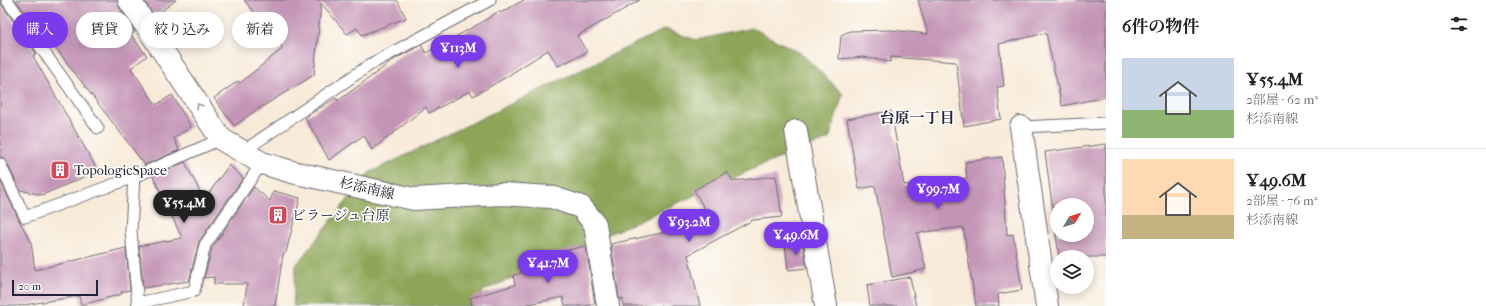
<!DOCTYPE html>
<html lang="ja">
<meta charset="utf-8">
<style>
body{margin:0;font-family:"IM FELL French Canon","Noto Serif JP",serif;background:#f6f6f6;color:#202124;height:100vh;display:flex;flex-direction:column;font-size:15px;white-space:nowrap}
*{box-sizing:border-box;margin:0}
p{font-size:13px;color:#757577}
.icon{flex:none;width:22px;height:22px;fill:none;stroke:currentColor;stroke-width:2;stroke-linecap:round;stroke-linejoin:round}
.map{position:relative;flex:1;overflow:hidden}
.sheet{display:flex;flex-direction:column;background:#fff;width:380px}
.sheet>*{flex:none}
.hud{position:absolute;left:12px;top:12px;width:380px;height:36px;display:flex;gap:8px}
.needle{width:26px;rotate:51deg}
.tools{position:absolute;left:1050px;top:198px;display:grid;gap:8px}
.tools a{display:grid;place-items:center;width:44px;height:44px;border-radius:50%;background:#fff;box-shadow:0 2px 10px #0003;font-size:20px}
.scale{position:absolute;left:12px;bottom:10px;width:86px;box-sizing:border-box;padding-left:4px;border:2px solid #22223b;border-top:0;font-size:11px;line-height:14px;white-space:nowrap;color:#22223b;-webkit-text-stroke:3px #fdfcf7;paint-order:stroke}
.price{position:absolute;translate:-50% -34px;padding:0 9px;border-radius:14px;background:#7c3aed;color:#fff;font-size:13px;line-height:26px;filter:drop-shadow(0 1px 2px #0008)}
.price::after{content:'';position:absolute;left:50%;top:24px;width:12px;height:9px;margin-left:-6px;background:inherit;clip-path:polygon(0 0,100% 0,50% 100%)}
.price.current{background:#222;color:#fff}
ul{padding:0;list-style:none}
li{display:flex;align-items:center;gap:12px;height:100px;padding:0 16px}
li+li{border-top:1px solid #e0e0e0}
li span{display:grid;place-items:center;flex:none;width:112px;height:80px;border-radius:0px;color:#555}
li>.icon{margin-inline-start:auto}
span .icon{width:48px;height:48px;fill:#fffc;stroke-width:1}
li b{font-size:17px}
h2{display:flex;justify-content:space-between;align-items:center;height:48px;padding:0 16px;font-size:17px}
.tag{padding:0 14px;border-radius:18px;background:#fff;box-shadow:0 2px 10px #0003;font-size:14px;line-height:36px}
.tag.current{background:#7c3aed;color:#fff}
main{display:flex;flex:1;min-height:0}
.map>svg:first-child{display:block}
.forest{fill:#8ca556;stroke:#576448}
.building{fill:#c595b7;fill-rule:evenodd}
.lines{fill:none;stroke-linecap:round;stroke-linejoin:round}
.lane-casing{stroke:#6d6872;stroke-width:13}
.street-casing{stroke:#6d6872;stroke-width:24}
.lane{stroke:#fff;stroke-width:11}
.street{stroke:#fff;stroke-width:22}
.oneway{stroke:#9c9ca7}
.labels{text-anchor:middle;stroke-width:3.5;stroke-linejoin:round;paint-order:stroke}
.poi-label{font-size:14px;fill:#22223b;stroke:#fdfcf7;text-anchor:start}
.street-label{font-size:14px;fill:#22223b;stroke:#fdfcf7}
.neighbourhood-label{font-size:15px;font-weight:bold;fill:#22223b;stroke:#fdfcf7}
</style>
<main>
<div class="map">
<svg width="1106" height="306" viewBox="0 0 1106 306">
<rect width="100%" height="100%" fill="#fdfcf7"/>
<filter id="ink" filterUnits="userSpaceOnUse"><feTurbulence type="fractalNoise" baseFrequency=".025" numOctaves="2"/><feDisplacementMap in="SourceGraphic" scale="8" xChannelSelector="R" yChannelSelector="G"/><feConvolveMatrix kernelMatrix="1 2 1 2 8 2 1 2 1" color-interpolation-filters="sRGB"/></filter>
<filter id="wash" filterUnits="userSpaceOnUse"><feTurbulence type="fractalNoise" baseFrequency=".012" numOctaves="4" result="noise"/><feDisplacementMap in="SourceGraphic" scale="16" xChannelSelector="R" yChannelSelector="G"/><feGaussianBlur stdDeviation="0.9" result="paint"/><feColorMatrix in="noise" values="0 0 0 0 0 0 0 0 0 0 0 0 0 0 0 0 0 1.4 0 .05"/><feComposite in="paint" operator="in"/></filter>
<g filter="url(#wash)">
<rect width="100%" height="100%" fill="#f8ead8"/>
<path class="forest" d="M752,28L801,53L843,94L829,139L755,168L483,291L476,306H293L296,265L369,173L665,29L696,40Z"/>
<g id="blocks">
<path class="building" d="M0,0L1,4L36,53L33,56L98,171L42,195L20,190L6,161L4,158L0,157Z
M16,0H117L119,7L135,32L131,35L147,56L131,68L156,105L172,95L191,127L174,138L179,150L145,165L52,43L48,46Z
M144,0H176L155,16Z
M244,0H397L406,18L362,35L357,28L347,34L321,3L314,75L255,111L234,126L214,98L238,81L240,83L283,48Z
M524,0H640L577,36L587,52L558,66L548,50L503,79L473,96L470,91L429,113L426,107L372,150L364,135L329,160L305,117L336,98L338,101L395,59L421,45L426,53L484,21L499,11L500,13Z
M918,0H1106V97L1062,106L1046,33L999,44L1004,86L997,87L1001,119L964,126L956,62L891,57L890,62L863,57L839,59L841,35L850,31L890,30L928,34Z
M891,111L904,185L967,178L965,162L1002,157L1007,235L1013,234L1022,290L998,294L999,306H976L963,227L917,233L926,269L892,277L875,186L859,189L847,119Z
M1106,144V257H1059L1045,152ZM1057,205H1087V235H1057Z
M185,162L204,200L229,165L243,178L199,241L189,281L143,288L139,246L182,238L153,176Z
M727,172L733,181L776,176L782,217L753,220L688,255L700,306H623V298L619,299L611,244L712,222L694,190Z
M0,180L19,220L31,242L35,270L126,248L130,290L121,292L122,294L81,305L79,296L18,306H0Z
M254,187L270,201L274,191L300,198L286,252L283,255L275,306H244L247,284H214V277L204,278L212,248Z
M802,241L807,268L788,270L785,243Z
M586,246L595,304L585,306H565L563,297L519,306H472L470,298L515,285L513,275L557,266L554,253Z
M910,277L916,306H870L867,285Z"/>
</g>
</g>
<g filter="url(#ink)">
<use href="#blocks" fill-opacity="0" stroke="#6d6872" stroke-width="1"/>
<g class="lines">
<defs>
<path id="lane" d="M7,0L98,128
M1021,127L1106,123
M242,152L371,64L490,0
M0,164L25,217L134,177
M138,303L194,291L205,245L262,163
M138,306L131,231L134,177L221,139"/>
<path id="street" d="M129,0L221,139L262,163L292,172L414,199L501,194L551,197L581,207L595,224L608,306
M1021,127L1047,306
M796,131L826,306"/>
</defs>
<use href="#lane" class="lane-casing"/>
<use href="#street" class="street-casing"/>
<use href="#lane" class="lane"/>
<use href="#street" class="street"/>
</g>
<defs><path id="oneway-chevron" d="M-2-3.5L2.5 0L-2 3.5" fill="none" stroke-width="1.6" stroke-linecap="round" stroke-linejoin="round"/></defs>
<use class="oneway" href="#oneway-chevron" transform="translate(199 106) rotate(-124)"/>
</g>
<defs>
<symbol id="building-square" viewBox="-11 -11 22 22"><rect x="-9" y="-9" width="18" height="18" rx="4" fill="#d1495b" stroke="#fdfcf7"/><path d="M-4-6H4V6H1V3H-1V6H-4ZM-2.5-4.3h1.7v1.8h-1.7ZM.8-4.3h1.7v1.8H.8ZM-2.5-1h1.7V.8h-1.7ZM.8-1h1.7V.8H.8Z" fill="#fff"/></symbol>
</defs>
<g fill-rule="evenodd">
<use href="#building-square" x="49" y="159" width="22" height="22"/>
<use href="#building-square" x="267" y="204" width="22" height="22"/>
</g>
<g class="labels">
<g class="poi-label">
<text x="74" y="175">TopologicSpace</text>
<text x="292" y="220">ビラージュ台原</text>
</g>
<g class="street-label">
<text transform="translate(367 188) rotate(13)" y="5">杉添南線</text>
</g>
<g class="neighbourhood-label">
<text x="917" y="123">台原一丁目</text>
</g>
</g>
</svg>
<div class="tools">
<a><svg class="needle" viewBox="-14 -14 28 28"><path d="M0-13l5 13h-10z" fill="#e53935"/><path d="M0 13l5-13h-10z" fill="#757577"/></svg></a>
<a><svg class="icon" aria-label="layers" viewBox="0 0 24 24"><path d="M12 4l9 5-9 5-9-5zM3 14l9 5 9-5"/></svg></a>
</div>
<div class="scale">20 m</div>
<b class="price" style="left:458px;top:69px">¥113M</b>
<b class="price" style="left:938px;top:210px">¥99.7M</b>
<b class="price current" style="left:184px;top:224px">¥55.4M</b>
<b class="price" style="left:689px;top:243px">¥93.2M</b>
<b class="price" style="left:796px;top:256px">¥49.6M</b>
<b class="price" style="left:548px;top:284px">¥41.7M</b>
<div class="hud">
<a class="tag current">購入</a>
<a class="tag">賃貸</a>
<a class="tag">絞り込み</a>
<a class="tag">新着</a>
</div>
</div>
<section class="sheet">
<h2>6件の物件<svg class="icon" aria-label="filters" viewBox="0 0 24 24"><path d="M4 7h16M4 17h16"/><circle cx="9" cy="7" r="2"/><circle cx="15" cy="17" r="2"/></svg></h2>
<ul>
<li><span style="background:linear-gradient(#c9d6e8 65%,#8fb573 0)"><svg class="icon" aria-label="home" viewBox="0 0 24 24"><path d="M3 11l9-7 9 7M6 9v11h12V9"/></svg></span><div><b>¥55.4M</b><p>2部屋 · 62 m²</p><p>杉添南線</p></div></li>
<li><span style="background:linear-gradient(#ffd9b3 70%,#c2b280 0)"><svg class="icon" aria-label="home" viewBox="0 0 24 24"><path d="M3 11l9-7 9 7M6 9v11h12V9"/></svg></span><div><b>¥49.6M</b><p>2部屋 · 76 m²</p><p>杉添南線</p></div></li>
</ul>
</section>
</main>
